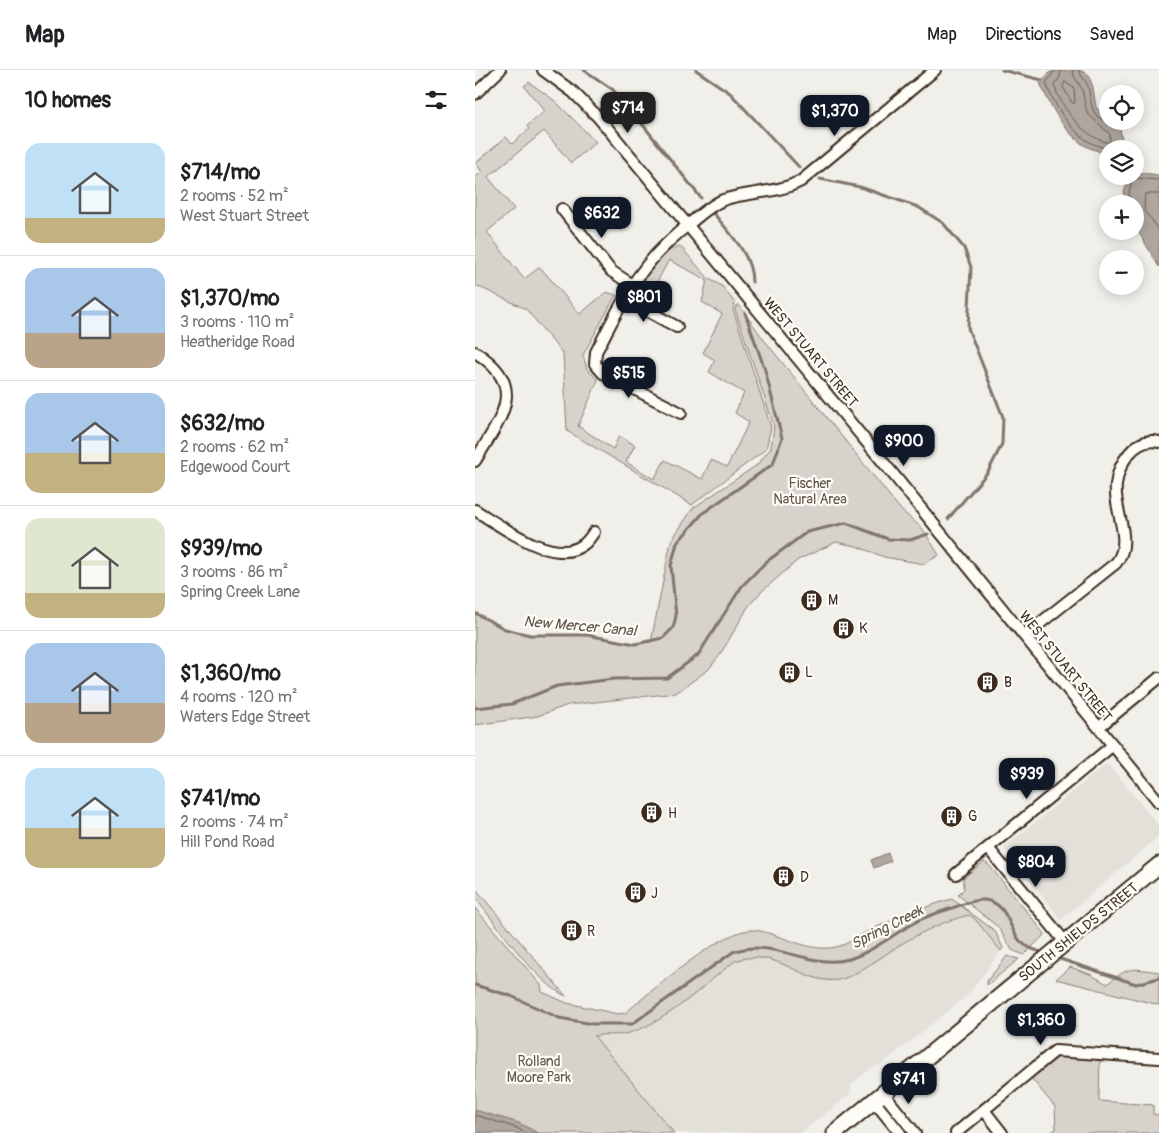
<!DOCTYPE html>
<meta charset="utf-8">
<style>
body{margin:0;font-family:Pangolin,sans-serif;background:#f6f6f6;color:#202124;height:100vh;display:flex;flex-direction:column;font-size:19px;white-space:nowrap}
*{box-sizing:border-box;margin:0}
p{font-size:16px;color:#757577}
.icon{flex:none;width:28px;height:28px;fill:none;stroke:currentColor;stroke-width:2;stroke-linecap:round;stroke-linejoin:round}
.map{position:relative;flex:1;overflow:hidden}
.panel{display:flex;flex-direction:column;background:#fff;width:475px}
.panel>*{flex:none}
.controls{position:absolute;left:624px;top:15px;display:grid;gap:10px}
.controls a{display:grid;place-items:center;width:45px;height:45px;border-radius:50%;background:#fff;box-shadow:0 2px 12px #0003;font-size:25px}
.price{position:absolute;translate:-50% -42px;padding:0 11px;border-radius:10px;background:#111827;color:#fff;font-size:16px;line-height:32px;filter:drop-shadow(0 1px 2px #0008)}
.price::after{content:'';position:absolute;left:50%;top:30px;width:15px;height:11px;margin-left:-8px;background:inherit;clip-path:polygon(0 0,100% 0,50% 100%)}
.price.active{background:#222;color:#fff}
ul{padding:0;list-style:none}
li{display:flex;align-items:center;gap:15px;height:125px;padding:0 25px}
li+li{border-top:1px solid #e0e0e0}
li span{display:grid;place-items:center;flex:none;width:140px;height:100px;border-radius:15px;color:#555}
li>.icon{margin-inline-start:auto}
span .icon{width:60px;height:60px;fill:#fffc;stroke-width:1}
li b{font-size:21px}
h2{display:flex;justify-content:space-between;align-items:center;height:60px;padding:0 25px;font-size:21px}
header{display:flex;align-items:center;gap:30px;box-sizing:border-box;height:70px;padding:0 25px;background:#fff;border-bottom:1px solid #e0e0e0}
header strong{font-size:24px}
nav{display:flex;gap:28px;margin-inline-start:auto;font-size:18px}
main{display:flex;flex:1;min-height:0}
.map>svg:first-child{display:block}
.built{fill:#e3e0da}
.green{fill:#d7d2cc;stroke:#897e75}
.water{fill:#aea69f;stroke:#80746b}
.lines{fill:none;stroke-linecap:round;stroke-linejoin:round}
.shore{stroke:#695c52;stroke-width:1}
.stream{stroke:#80746b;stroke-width:3}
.minor-casing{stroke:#3b2a1e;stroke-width:14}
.primary-casing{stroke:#3b2a1e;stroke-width:19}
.minor{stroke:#fdfcf7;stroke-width:10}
.primary{stroke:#fdfcf7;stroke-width:15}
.labels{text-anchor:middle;stroke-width:4.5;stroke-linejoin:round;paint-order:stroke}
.street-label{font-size:14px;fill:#3b2a1e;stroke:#fdfcf7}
.park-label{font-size:14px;fill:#62544a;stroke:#fdfcf7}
.poi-label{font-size:14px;fill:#3b2a1e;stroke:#fdfcf7;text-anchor:start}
.water-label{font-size:15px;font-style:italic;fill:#63554b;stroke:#fdfcf7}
</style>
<header>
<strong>Map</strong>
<nav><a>Map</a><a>Directions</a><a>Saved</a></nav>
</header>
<main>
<section class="panel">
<h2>10 homes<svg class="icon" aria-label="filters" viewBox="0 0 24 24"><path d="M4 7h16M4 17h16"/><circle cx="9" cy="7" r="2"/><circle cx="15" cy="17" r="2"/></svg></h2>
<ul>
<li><span style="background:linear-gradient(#bfe0f5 75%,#c2b280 0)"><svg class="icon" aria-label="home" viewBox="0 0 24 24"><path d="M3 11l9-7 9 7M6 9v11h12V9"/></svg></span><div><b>$714/mo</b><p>2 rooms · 52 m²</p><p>West Stuart Street</p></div></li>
<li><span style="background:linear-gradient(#a9c7e8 65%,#b9a48a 0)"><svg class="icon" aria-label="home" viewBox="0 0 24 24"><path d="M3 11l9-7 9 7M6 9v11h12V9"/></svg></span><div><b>$1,370/mo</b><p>3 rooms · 110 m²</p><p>Heatheridge Road</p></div></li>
<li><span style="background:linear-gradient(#a9c7e8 60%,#c2b280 0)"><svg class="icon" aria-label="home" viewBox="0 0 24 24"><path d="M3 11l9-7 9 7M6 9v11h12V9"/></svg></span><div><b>$632/mo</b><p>2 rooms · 62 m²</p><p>Edgewood Court</p></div></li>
<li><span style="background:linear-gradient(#dfe7d0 75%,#c2b280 0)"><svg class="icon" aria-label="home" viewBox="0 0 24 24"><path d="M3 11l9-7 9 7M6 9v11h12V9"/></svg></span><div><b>$939/mo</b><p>3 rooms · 86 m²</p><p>Spring Creek Lane</p></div></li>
<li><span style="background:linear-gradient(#a9c7e8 60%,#b9a48a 0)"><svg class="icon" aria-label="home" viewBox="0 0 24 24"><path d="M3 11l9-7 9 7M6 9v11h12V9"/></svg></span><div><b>$1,360/mo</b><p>4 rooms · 120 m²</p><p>Waters Edge Street</p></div></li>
<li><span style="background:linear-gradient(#bfe0f5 60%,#c2b280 0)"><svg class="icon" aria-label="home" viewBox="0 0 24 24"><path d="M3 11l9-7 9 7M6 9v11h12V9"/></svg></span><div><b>$741/mo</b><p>2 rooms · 74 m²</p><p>Hill Pond Road</p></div></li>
</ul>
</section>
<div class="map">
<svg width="684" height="1063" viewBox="0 0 684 1063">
<rect width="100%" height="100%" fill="#f1efea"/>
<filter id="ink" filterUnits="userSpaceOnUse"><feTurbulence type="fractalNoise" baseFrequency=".02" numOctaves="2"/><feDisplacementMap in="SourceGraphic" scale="10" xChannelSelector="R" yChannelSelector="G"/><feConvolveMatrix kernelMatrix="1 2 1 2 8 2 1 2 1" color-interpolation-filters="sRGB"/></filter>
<g filter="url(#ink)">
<path class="built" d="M631,694L636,697L684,756V766L586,850L529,778Z
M494,845L499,848L526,881L493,925L406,995L397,997L376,1015L375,1024L326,1063H199L119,966L127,964L143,966L169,958L189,946L260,891L274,886L297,889L347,909L364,910L453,860Z"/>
<path class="green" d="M54,12L80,31L121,72L96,93L69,61L13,107L39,139L12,162L49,209L65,197L105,244L131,222L141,225L108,285L112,299L123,310L103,356L138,379L144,366L160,375L151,392L179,409L190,390L227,409L236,390L252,397L274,352L260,343L269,323L234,302L240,290L228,283L247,244L227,232L232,210L194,190L171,232L161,227C160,212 191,178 205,176L234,209L247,216L260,233L258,239L296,357L291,379L217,435L92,361L88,284L51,239L0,215V108L7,102L1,93L31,67L37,74L54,59L52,56L70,41L49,16Z
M263,234L290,271L426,440L447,458L464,485L449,494L409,487L381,476L361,472L323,490L285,523L273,537L245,585L233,600L201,623L93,635L63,646L0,655V543L30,559L55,565H112L160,574L176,572L196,471L218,438L282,395L296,378L299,356L260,239Z
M509,792L513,794L570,864L549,885L537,880L523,857L483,825L489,819L488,808Z
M0,818L91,926C61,913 22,854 0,828Z
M477,829L520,861L528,878L526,881L499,848L494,845C471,851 450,860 430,872C414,881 379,908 363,910C327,915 302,876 260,891C227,916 194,951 154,963C142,967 131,963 119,966L199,1063H0V838L66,915L67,922L92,933L143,944L150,943C175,923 249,856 280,860C307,864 333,883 361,877C372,875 384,865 395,860C422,848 448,837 477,829Z
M532,886L544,889L512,915V911Z
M595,897L615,904L632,914C655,896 655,898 684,902V935L581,909Z
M583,986L625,990L624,1031L678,1035V1044L684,1045V1063H575L581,1059L580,1037L556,1008Z"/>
<path class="water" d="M604,0L613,4L618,17L621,37L632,48V51H637L645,57L648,79H632V85C625,81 614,79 607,74C588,60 574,34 565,13L575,2Z
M660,102L684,105V197L660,156V134H652L649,122L651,117V106H660Z
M413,783L416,791L399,798L396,790Z
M0,1040L44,1053L63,1063H0Z"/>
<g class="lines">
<path class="shore" d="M580,0L571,13C578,33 593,57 610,69C616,74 625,76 632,79
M586,0L585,7L579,15C587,39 609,68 635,73V64L612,43L607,19L599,6L598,0
M604,0C605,6 609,8 612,14C617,27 613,48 632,51
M590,12L599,18L600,33H597L588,17Z
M684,124H670L669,141L677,150L684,162
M656,134L654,123L657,108L684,110
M0,1045L42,1058L51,1063"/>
<path class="stream" d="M109,0L137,19L149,31L226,128
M221,0L255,23L324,97
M527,0L567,10
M345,109L385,117L443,137L468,153L489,178L496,197L493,258L528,347L527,374L513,402L473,449
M236,140C253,162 277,183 277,212
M0,543L30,559L55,565H112L160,574L188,568L198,558L201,546L196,496L202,473L228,443L298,394L307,368L290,300L270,243
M0,638L37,634L82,616L139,609L192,608L223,585L267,516L291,492L332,462L371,453L413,469L435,470L453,464
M579,887L661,914L684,908
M0,915L36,926L84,948L118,954H157L258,882C298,867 334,900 374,889C397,882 416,866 437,854C450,846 466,842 480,837C489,834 499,829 509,830C533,832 533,858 545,871C552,878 560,880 569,883"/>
<defs>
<path id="minor" d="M68,0L98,22L124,48L418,404L684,732
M0,24L25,0
M87,139L136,201L156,214
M149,228L202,257
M0,282C55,316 25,349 0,391
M206,343L128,303L120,294L121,282C150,226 164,194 214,154C225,145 236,135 248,130C274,121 301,124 326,111L460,0
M0,440C25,455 80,498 109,474C113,471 116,466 119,462
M549,566L641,493C659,470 638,441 641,415C643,394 660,366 684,372
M624,657L684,608
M513,778L591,873
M481,804L638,675
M408,1023L440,1063
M399,1031L425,1063
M509,1040L527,1063
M481,1063L580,981L684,988"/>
<path id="primary" d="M360,1063L684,795"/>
</defs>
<use href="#minor" class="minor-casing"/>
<use href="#primary" class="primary-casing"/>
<use href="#minor" class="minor"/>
<use href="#primary" class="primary"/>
</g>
</g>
<defs>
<symbol id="building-disc" viewBox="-11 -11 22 22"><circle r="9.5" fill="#3b2a1e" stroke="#fdfcf7"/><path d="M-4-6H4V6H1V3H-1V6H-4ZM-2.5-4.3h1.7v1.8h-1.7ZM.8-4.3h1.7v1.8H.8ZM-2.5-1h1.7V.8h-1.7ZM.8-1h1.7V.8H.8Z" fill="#fff"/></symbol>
</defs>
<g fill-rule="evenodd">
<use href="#building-disc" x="324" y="518" width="25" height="25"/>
<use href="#building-disc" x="356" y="546" width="25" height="25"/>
<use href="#building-disc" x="302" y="590" width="25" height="25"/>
<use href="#building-disc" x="500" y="600" width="25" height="25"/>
<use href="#building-disc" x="164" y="730" width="25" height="25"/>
<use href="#building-disc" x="464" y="734" width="25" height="25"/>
<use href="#building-disc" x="296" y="794" width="25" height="25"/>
<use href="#building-disc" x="148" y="810" width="25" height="25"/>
<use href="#building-disc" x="84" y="848" width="25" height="25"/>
</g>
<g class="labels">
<g class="street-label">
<text transform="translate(336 282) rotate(50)" y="5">WEST STUART STREET</text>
<text transform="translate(591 596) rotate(51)" y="5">WEST STUART STREET</text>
<text transform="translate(603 862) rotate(-39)" y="5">SOUTH SHIELDS STREET</text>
</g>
<g class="park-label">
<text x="335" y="418">Fischer<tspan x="335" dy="16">Natural Area</tspan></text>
<text x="64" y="996">Rolland<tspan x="64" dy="16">Moore Park</tspan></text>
</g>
<g class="poi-label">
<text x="353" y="535">M</text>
<text x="384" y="563">K</text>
<text x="330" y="607">L</text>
<text x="529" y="617">B</text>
<text x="193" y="748">H</text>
<text x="493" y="751">G</text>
<text x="325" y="812">D</text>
<text x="176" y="828">J</text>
<text x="112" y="866">R</text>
</g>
<g class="water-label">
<text transform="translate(105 556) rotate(5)" y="5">New Mercer Canal</text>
<text transform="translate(412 857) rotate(-27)" y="5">Spring Creek</text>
</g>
</g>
</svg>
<div class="controls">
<a><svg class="icon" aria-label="locate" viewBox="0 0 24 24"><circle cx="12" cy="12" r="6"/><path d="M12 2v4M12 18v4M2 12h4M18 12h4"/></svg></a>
<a><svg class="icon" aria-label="layers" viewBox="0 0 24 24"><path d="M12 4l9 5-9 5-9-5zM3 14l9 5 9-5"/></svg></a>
<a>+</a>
<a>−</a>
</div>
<b class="price active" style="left:153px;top:64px">$714</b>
<b class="price" style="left:360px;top:67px">$1,370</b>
<b class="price" style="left:127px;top:169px">$632</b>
<b class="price" style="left:169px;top:253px">$801</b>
<b class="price" style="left:154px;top:329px">$515</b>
<b class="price" style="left:429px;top:397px">$900</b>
<b class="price" style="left:552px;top:730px">$939</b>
<b class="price" style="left:561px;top:818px">$804</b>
<b class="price" style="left:566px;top:976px">$1,360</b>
<b class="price" style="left:434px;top:1035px">$741</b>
</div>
</main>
